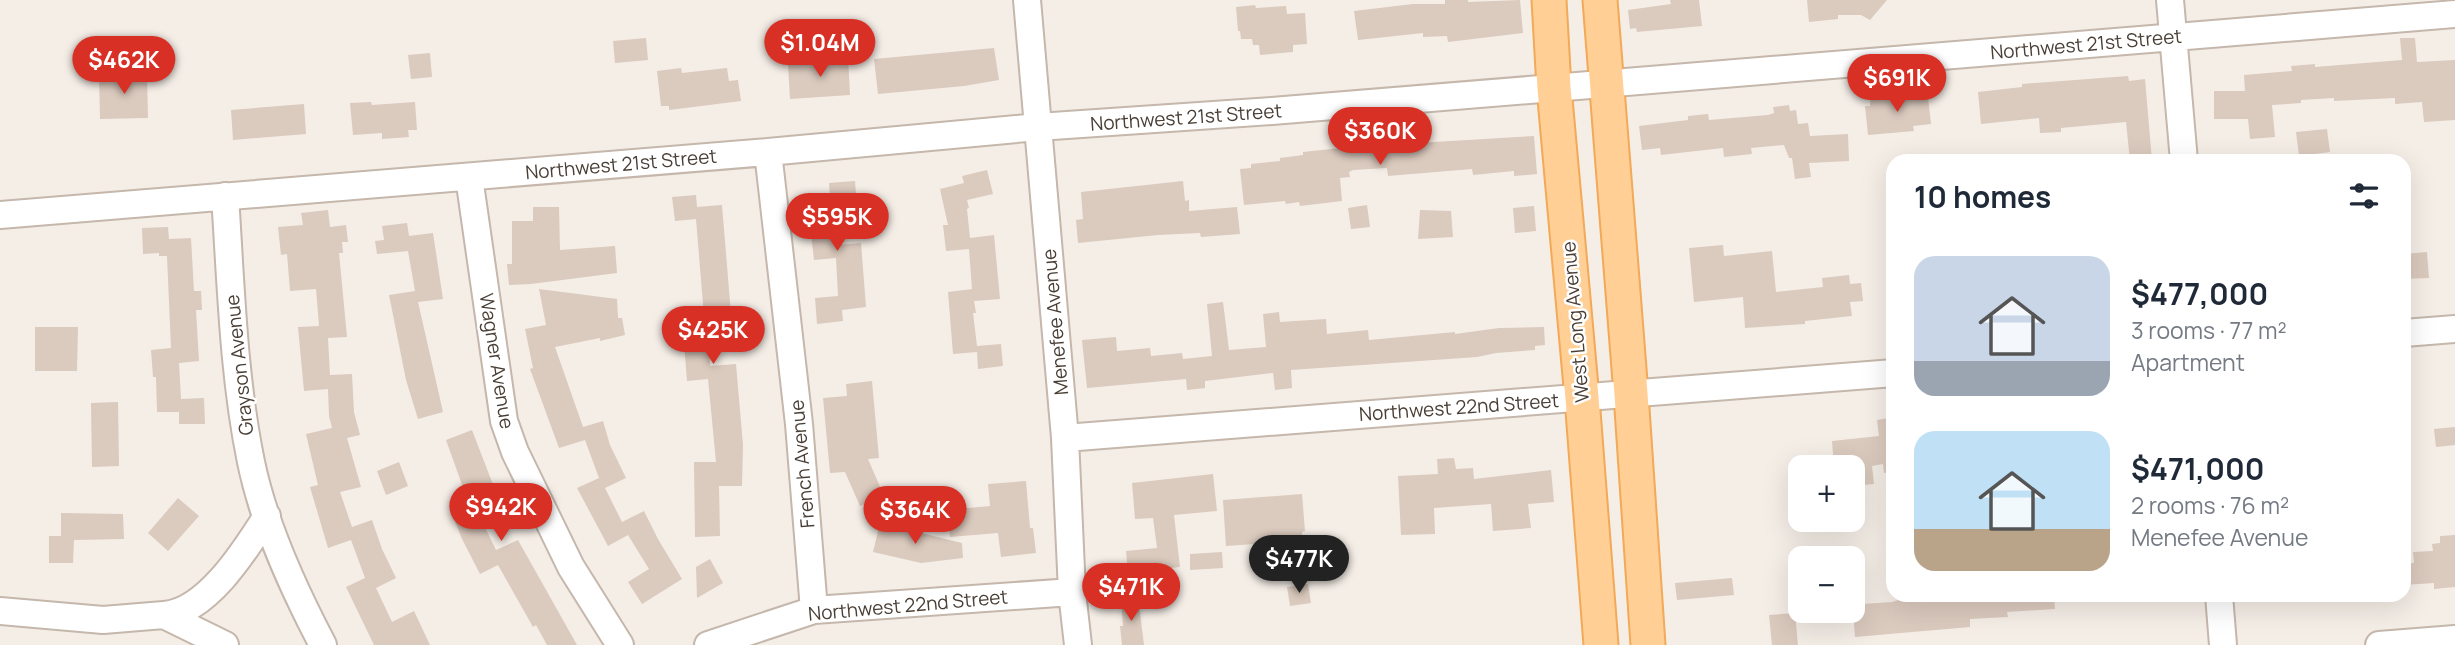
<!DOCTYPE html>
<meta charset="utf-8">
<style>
body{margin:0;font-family:Manrope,sans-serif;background:#f6f6f7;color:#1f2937;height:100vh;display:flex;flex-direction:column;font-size:26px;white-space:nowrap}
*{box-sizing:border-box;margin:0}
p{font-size:23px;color:#747a83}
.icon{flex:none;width:38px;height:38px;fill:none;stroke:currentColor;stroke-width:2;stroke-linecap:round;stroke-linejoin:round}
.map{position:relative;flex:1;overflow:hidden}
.sheet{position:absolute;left:1886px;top:154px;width:525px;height:448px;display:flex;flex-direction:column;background:#fff;border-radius:21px;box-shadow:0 7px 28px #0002}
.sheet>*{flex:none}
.controls{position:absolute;left:1788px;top:455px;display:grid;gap:14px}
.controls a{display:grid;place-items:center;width:77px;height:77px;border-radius:14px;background:#fff;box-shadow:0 7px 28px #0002;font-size:35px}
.price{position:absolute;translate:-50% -60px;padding:0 16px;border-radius:24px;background:#d93025;color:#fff;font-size:23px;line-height:46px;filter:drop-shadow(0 2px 4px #0008)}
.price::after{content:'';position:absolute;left:50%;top:42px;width:21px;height:16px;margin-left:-10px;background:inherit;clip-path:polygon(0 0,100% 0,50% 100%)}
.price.current{background:#222;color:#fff}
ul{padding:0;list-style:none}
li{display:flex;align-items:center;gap:21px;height:175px;padding:0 28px}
li span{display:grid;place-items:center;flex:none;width:196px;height:140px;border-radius:21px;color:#555}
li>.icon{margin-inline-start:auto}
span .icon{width:84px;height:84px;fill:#fffc;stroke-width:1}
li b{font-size:30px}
h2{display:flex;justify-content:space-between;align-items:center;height:84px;padding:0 28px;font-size:30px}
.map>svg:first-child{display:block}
.building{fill:#dbcabe}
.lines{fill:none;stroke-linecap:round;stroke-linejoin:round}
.minor-casing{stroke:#c5b7ab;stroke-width:30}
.major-casing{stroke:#f2a958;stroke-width:37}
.minor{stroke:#fff;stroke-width:26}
.major{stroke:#ffcf96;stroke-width:33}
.labels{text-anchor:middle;stroke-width:5;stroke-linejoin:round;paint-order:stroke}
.street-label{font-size:19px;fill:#493e35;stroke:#fff}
</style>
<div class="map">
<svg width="2455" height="645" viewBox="0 0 2455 645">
<rect width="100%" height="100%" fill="#f5eee7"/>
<path class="building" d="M1445,0H1468V2L1520,0L1523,33L1448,42L1447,36L1423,37V33L1358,40L1354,11L1413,4H1445Z
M1670,0H1699L1702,26L1637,32L1636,28L1630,29L1628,10L1671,4Z
M1807,0H1887L1870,20L1861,15H1838V19L1809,22Z
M1255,5L1256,8L1286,6L1287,14L1305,13L1307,44L1293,45V52L1260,55L1259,45H1253L1252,39H1241L1240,31H1238L1236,7Z
M646,38L648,60L615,63L613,41Z
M2400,38H2415L2417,62L2455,60V120L2424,122L2422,102L2395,104V98L2334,101V98L2301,100V103L2272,105L2275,137L2250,139L2248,119H2214V91H2245L2244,75L2292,71L2291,66L2315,64V67L2402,60Z
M994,48L999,80L964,86L878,94L874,59Z
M430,53L432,77L411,79L408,55Z
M848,56L850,95L790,99L788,65L831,62V57Z
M681,68L682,73L727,68L729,81L738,80L741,101L669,110V106H661L657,71Z
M147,74L148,118L100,119L99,75Z
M2128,76L2129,81L2145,79L2152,161H2130L2126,122L2061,128V132L2040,133L2039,118L1981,124L1978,92L2022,87V84Z
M1915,92L1916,98L1928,97L1931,124L1913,126L1914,131L1868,135L1865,106H1870V100L1901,97V94Z
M371,102L372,105L415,102L417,130H408L409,137L382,139V133L353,135L350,103Z
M304,104L306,134L233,140L231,110Z
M1789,105L1790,111L1796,110L1798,124L1808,123L1810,136L1848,134L1849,161L1809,163L1811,177L1795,179L1792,158H1789L1784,145L1751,148L1752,154L1724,157L1723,148L1661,155L1660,148L1642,150L1639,126L1688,120V116L1708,114L1709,120L1768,115L1774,113L1773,107Z
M2327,129L2330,152L2299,156L2296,132Z
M1534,136L1537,174L1514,176V171L1473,175L1472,169L1388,176L1387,168L1353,170L1349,172L1350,177L1340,178L1342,201L1300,206L1299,202L1286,204L1285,201L1244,205L1240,169L1251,168V164L1280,161V158L1303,155V152L1350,147Z
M987,170L993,194L967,200L969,208L967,209L970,238L994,235L1000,299L974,301L976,313H973L977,346L1001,344L1003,366L978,369L977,352L953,354L948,292L972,289L969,249L946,251L943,225H948L940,189L964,183L962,176Z
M855,181L857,207L834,209L837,245L861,243L866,307L842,310L843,321L817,324L815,298L838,296L836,258L814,260L807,199L830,197L829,183Z
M1183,181L1185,201L1189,200V211L1237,207L1240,234L1201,237L1200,233L1158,235L1078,243L1076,220L1083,219L1081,192Z
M696,195L697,207L722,205L732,326L708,328L710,366L736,364L743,445L742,486H719L720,536L695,537L694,462H716L708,379L687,381L682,318L704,316L696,219L675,221L672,197Z
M1367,205L1370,227L1351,229L1348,208Z
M1534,206L1536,231L1515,233L1513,208Z
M533,207H559L560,250L615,246L617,273L531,284L509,285L507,264H512V221H533Z
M328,210L330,227L346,225L348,242H342L343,253H339L347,337L328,338L330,375L352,374L354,412L360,435L347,438L361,487L340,492L352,527L372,520L382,549L396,578L376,588L392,622L414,611L430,645H374L346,587L365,578L351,540L328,548L310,487L318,485L306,434L332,428L329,416L328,389L304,391L298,327L319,326L316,289L290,291L287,254L281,255L278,227L303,225L301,213Z
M1420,210L1451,211L1453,237L1418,239Z
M407,223L409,236L433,233L443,299L418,302L443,412L418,419L406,380L389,295L415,291L408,251L377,254L375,241L384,240L382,226Z
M168,227L169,239L191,238L194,291H201L202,310H196L199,361L179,363L181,399L204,398L205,424H179V412H157L156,377H153L151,350L171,348L167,256H159V253L143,254L142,228Z
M1723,245L1724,256L1772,251L1776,292L1823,287L1822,278L1849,275L1850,284L1861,283L1863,301L1850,302L1852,316L1805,321V324L1745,328L1743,297L1694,302L1689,248Z
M2427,252L2429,278L2404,279V254Z
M539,289L617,299L618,318H622L625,335L600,341V338L555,347L583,427L603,421L610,445L626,478L605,488L622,522L644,511L658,539L682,579L642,604L628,582L649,569L628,535L608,546L577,488L599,478L585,440L559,448L530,369L533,368L525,329L546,325Z
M1223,302L1229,350L1266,347L1263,314L1279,312L1280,322L1326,319L1327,334L1368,330L1369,340L1455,332V334L1499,328L1544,327L1545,345L1535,346V350L1496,353L1477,357L1291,370L1292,388L1275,390L1273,373L1205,381V388L1187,390L1186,379L1087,388L1082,340L1116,337L1117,351L1150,348L1151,356L1182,353L1183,359L1212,356L1207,304Z
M35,327H78L77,371H35Z
M872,381L879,458L868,459L884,496L860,506L845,472L830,473L823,398L847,396L846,384Z
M118,402L119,466L92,467L91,403Z
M1894,417V472L1884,473L1883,464L1872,466L1874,484L1853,486V467H1834L1832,441L1879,436L1877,420Z
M2455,427V445L2436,447L2434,429Z
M472,430L502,508L480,517L496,550L518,540L577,645H547L536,625L533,627L498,565L480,574L462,539L452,514L470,507L446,440Z
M1454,458L1456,469L1473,468L1474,479L1551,470L1554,502L1528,504L1531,528L1493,531L1491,504L1434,508L1435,534L1401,535L1398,476L1438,474L1437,459Z
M399,462L408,486L386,495L377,471Z
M1213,474L1217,511L1174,515L1180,567L1128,573L1126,551L1157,548L1153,518L1135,519L1132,483Z
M1026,481L1030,528H1033L1036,553L1001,557L998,533L950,537L947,510L990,506L988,484Z
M1302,494L1305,531L1302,532L1303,544L1270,547L1269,543L1226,546L1223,500Z
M178,498L199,516L168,551L148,533Z
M61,513L123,514L124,539L74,540L73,563H49V536H61Z
M880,523L962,543L963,558L921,563L873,552Z
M2455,535V587L2434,589V583L2404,585V563H2414L2413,552L2433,551L2432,544L2440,543V536Z
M1222,552L1223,568L1190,570V554Z
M710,559L723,583L697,598L696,567Z
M1732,578L1734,595L1677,600L1675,583Z
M1308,584L1311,603L1290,606L1287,587Z
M1943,595H2054L2055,609L2007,612L2008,617L1970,619V627L1855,637L1853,610L1864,609L1863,604L1892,602L1908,597L1943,598Z
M1138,597L1144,645H1122L1120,626H1123L1121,599Z
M1795,613L1798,645H1772L1769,615Z"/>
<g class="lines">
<defs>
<path id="minor" d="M1027,0L1065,438L1072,592L1078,645
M2170,0L2184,161
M768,152L799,424L814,610
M469,177L504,421L515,452L571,567L620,645
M225,196C231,285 233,374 251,462C264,525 293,588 323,645
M0,215L768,152L1038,127L1272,111L2455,14
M2404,333L2455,329
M1065,438L1894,373
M2219,595L2223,645
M0,611L103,620L164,615L225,645
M164,615C207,612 246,549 267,516
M708,645L814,610L1072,592
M2379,645L2455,639"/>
<path id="major" d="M1549,0L1554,88L1582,398L1601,645
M1600,0L1631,394L1648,645"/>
</defs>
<use href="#minor" class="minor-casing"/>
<use href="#major" class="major-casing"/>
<use href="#minor" class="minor"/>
<use href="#major" class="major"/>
</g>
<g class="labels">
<g class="street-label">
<text transform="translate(2086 44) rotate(-5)" y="7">Northwest 21st Street</text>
<text transform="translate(1186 117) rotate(-4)" y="7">Northwest 21st Street</text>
<text transform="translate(621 164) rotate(-5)" y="7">Northwest 21st Street</text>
<text transform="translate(1055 322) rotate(-95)" y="7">Menefee Avenue</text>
<text transform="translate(1575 322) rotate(-95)" y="7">West Long Avenue</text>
<text transform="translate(497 361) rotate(81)" y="7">Wagner Avenue</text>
<text transform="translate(239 365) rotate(-96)" y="7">Grayson Avenue</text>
<text transform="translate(1459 407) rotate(-4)" y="7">Northwest 22nd Street</text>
<text transform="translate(802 464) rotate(-95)" y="7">French Avenue</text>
<text transform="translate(908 605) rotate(-5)" y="7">Northwest 22nd Street</text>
</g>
</g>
</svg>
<div class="controls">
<a>+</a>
<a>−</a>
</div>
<b class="price" style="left:820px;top:79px">$1.04M</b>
<b class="price" style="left:124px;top:96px">$462K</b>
<b class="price" style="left:1897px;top:114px">$691K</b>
<b class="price" style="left:1380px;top:167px">$360K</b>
<b class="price" style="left:837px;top:253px">$595K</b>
<b class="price" style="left:713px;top:366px">$425K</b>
<b class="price" style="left:501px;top:543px">$942K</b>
<b class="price" style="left:915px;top:546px">$364K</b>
<b class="price current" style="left:1299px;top:595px">$477K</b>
<b class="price" style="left:1131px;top:623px">$471K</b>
<section class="sheet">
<h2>10 homes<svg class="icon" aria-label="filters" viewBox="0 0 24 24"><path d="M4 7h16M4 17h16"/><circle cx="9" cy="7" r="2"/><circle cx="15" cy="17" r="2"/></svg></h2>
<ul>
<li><span style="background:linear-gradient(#c9d6e8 75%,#9aa5b1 0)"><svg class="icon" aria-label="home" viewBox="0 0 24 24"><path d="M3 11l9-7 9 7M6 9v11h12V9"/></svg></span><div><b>$477,000</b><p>3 rooms · 77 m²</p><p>Apartment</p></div></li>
<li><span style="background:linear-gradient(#bfe0f5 70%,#b9a48a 0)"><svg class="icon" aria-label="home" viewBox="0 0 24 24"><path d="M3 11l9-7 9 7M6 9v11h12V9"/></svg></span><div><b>$471,000</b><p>2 rooms · 76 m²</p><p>Menefee Avenue</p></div></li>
</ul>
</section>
</div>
